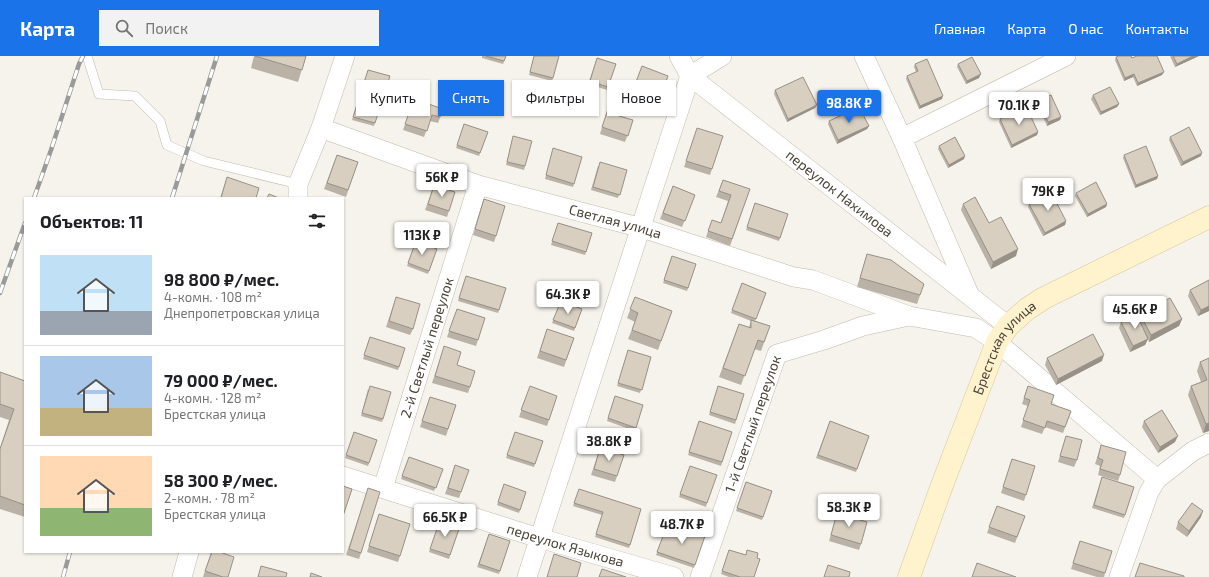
<!DOCTYPE html>
<html lang="ru">
<meta charset="utf-8">
<style>
body{margin:0;font-family:"Exo 2",sans-serif;background:#f2f2f2;color:#202124;height:100vh;display:flex;flex-direction:column;font-size:15px;white-space:nowrap}
*{box-sizing:border-box;margin:0}
p{font-size:13px;color:#757577}
.icon{flex:none;width:22px;height:22px;fill:none;stroke:currentColor;stroke-width:2;stroke-linecap:round;stroke-linejoin:round}
.map{position:relative;flex:1;overflow:hidden}
.details{position:absolute;left:24px;top:141px;width:320px;height:356px;display:flex;flex-direction:column;background:#fff;border-radius:0px;box-shadow:0 1px 3px #0004}
.details>*{flex:none}
.hud{position:absolute;left:356px;top:24px;width:380px;height:36px;display:flex;gap:8px}
.price{position:absolute;translate:-50% -34px;padding:0 9px;border-radius:4px;background:#fff;color:#222;font-size:13px;line-height:26px;filter:drop-shadow(0 1px 2px #0008)}
.price::after{content:'';position:absolute;left:50%;top:24px;width:12px;height:9px;margin-left:-6px;background:inherit;clip-path:polygon(0 0,100% 0,50% 100%)}
.price.active{background:#1a73e8;color:#fff}
ul{padding:0;list-style:none}
li{display:flex;align-items:center;gap:12px;height:100px;padding:0 16px}
li+li{border-top:1px solid #e0e0e0}
li span{display:grid;place-items:center;flex:none;width:112px;height:80px;border-radius:0px;color:#555}
li>.icon{margin-inline-start:auto}
span .icon{width:48px;height:48px;fill:#fffc;stroke-width:1}
li b{font-size:17px}
h2{display:flex;justify-content:space-between;align-items:center;height:48px;padding:0 16px;font-size:17px}
.pill{padding:0 14px;border-radius:0px;background:#fff;box-shadow:0 1px 3px #0004;font-size:14px;line-height:36px}
.pill.active{background:#1a73e8;color:#fff}
header{display:flex;align-items:center;gap:24px;box-sizing:border-box;height:56px;padding:0 20px;background:#1a73e8;color:#fff}
header strong{font-size:19px}
nav{display:flex;gap:22px;margin-inline-start:auto;font-size:14px}
.search{width:280px;height:36px;background:#f2f2f2;display:flex;align-items:center;gap:10px;box-sizing:border-box;padding:0 14px;border-radius:0px;color:#757577;font-size:15px}
.map>svg:first-child{display:block}
.lines{fill:none;stroke-linecap:round;stroke-linejoin:round}
.lane-casing{stroke:#c2bbae;stroke-width:10}
.street-casing{stroke:#c2bbae;stroke-width:20}
.secondary-casing{stroke:#d6c79b;stroke-width:23}
.lane{stroke:#fff;stroke-width:9}
.street{stroke:#fff;stroke-width:19}
.secondary{stroke:#fff3cd;stroke-width:22}
.rail-casing{stroke:#9a9a9a;stroke-width:4.5}
.rail{stroke:#fff;stroke-width:3;stroke-dasharray:9;stroke-linecap:butt}
.wall{fill:#bab2a6}
.shaded-wall{fill:#979187}
.building{fill:#d8cfc1;stroke:#979187}
.labels{text-anchor:middle;stroke-width:4;stroke-linejoin:round;paint-order:stroke}
.street-label{font-size:14px;fill:#4b4439;stroke:#fff}
</style>
<header>
<strong>Карта</strong>
<div class="search"><svg class="icon" aria-label="search" viewBox="0 0 24 24"><circle cx="10" cy="10" r="6"/><path d="M15 15l6 6"/></svg>Поиск</div>
<nav><a>Главная</a><a>Карта</a><a>О нас</a><a>Контакты</a></nav>
</header>
<div class="map">
<svg width="1209" height="521" viewBox="0 0 1209 521">
<rect width="100%" height="100%" fill="#f6f3ec"/>
<g class="lines">
<defs>
<path id="lane" d="M87,0L99,38L135,40L160,65L167,89L204,105L298,128"/>
<g id="street">
<path id="s1" d="M679,0L690,20L1008,270"/>
<path d="M864,0L902,82L969,238"/>
<path id="s2" d="M321,72L478,129L642,172L794,221L813,224L909,260"/>
<path d="M902,82L1066,0"/>
<path d="M298,142V128L321,72L345,0"/>
<path id="s3" d="M343,420L539,482L674,521"/>
<path id="s4" d="M383,432L478,129"/>
<path d="M182,521L189,496"/>
<path d="M527,521L690,20L722,0"/>
<path id="s5" d="M700,521L777,298L824,284L863,270L909,260L976,272L997,286L1157,423"/>
<path d="M1119,521L1149,436L1157,423L1193,395L1209,387"/>
</g>
<g id="secondary">
<path id="s6" d="M909,521L941,432L997,286L1008,270L1027,253L1044,242L1209,161"/>
</g>
</defs>
<use href="#lane" class="lane-casing"/>
<use href="#street" class="street-casing"/>
<use href="#secondary" class="secondary-casing"/>
<use href="#lane" class="lane"/>
<use href="#street" class="street"/>
<use href="#secondary" class="secondary"/>
<defs>
<path id="rail" d="M34,142L51,94L79,8L83,0
M172,142L217,0
M0,237L25,167
M63,521L70,496"/>
</defs>
<use href="#rail" class="rail-casing"/>
<use href="#rail" class="rail"/>
</g>
<path class="wall" d="M254,0H306L298,26L251,12Z
M482,0H506L503,8L482,2Z
M534,0L553,22L552,25L529,19Z
M1170,0H1199L1175,11Z
M1116,1L1132,2L1162,19L1137,30L1133,21L1124,25L1115,4Z
M597,2L616,8L607,34L588,28Z
M915,8L942,43L919,53L906,23L907,20L916,16L914,11Z
M958,8L979,22L966,28L957,11Z
M642,10L668,20L655,55L629,45Z
M368,14L390,20L374,70L352,64Z
M775,34L815,52L787,66L774,38Z
M1093,39L1119,48L1117,51L1100,59L1091,43Z
M414,43L443,53L438,67L430,65L424,81L403,74Z
M1039,44L1061,61L1060,64L1047,70L1037,47Z
M608,51L619,60L633,64L625,86L600,78Z
M1000,63L1038,76L1037,79L1011,92L999,66Z
M829,65L869,70L867,73L837,88L828,68Z
M464,68L488,76L479,100L456,92Z
M695,78L712,113L710,119L684,111Z
M513,80L525,110L524,114L506,109Z
M1170,81L1201,100L1181,110L1169,84Z
M939,90L964,103L948,112L938,93Z
M552,96L574,128L573,131L545,123Z
M337,99L358,106L346,141L324,133Z
M1124,99L1158,120L1157,123L1135,132L1123,102Z
M598,110L627,114L618,142L591,134Z
M227,121L256,142H220Z
M723,124L750,133L730,190L706,181L712,164L721,167L728,145L716,141Z
M434,129L455,136L447,161L425,154Z
M673,130L695,139L682,171L660,163Z
M1076,137L1107,148L1106,151L1087,161L1075,140Z
M484,143L496,180L494,186L473,179Z
M755,147L788,158L779,185L746,174Z
M963,148L989,167L1016,200L991,213L961,154Z
M1029,148L1066,165L1065,169L1043,180L1028,151Z
M558,167L592,177L585,199L551,189Z
M416,185L437,193L428,218L407,210Z
M867,198L924,228L917,248L857,231Z
M672,200L688,232L687,235L663,227Z
M466,220L506,232L498,257L458,245Z
M1209,224V255L1198,260L1188,240L1190,234Z
M742,227L766,237L755,265L770,270L761,295L754,293L741,329L719,321L739,268L749,271L751,265L731,257Z
M635,241L672,255L658,294L628,283L635,266L627,262Z
M561,245L582,253L574,275L552,267Z
M394,247L413,273L410,279L386,271Z
M457,253L485,262L476,290L447,281Z
M1140,258L1182,263L1179,270L1149,286L1148,283L1145,289L1130,296L1119,272L1121,266L1138,262Z
M547,273L574,282L564,311L537,302Z
M370,281L399,311L398,314L363,303Z
M628,294L651,301L640,337L617,330Z
M442,297L457,309L470,331L468,337L432,327Z
M1047,302L1102,305L1056,329L1045,309Z
M1209,302V375L1203,377L1188,339L1191,330L1201,326L1197,315L1200,306Z
M0,316L25,325V461L0,453V392L9,364L0,361Z
M530,330L549,364L547,370L519,361Z
M718,330L744,338L735,368L709,359Z
M1028,330L1051,348L1071,355L1063,377L1045,371L1042,378L1021,371L1028,350L1022,348Z
M368,333L383,363L382,366L361,360Z
M615,340L636,372L635,375L607,365Z
M430,341L456,349L446,380L420,371Z
M699,365L732,376L721,410L688,399Z
M830,365L869,380L856,416L816,402Z
M1144,365L1175,386L1158,397L1142,371Z
M354,376L377,384L368,410L345,402Z
M515,376L543,385L534,411L506,402Z
M1066,380L1077,404L1074,411L1058,406Z
M1101,389L1120,419L1118,425L1098,419L1100,410L1095,408Z
M600,392L617,420L615,426L591,419Z
M409,401L443,413L434,435L401,423Z
M1012,403L1035,410L1024,445L1001,437Z
M455,409L469,414L459,442L445,438Z
M690,410L707,447L706,451L679,441Z
M1102,421L1134,431L1124,462L1092,452Z
M746,426L772,435L762,464L736,455Z
M504,428L526,436L519,457L497,449Z
M579,433L641,453L629,492L595,481L602,459L573,450Z
M366,439L361,497L359,503L346,499Z
M997,450L1025,460L1015,487L987,477Z
M837,457L861,488L859,494L829,485Z
M379,458L400,500L398,506L367,496Z
M1201,461L1187,481L1176,473L1178,466Z
M440,464L460,470L449,503L429,496Z
M666,472L685,479L695,509L694,512L656,499Z
M489,478L510,485L499,518L477,511Z
M1080,485L1105,517L1104,521H1097L1071,513Z
M729,494L757,502L754,521H729L721,518Z
M211,496L228,521H203Z"/>
<path class="shaded-wall" d="M1193,0H1199L1175,11L1177,8Z
M1164,16L1162,19L1137,30L1138,27Z
M981,18L979,22L966,28L967,25Z
M1134,18L1133,21L1124,25L1125,22Z
M943,40L942,43L919,53L920,50Z
M1119,48L1117,51L1100,59L1101,56Z
M817,49L815,52L787,66L788,63Z
M1061,61L1060,64L1047,70L1048,66Z
M869,70L867,73L837,88L838,84Z
M1038,76L1037,79L1011,92L1012,89Z
M1202,97L1201,100L1181,110L1183,106Z
M965,100L964,103L948,112L949,109Z
M1158,120L1157,123L1135,132L1136,129Z
M1107,148L1106,151L1087,161L1088,158Z
M1066,165L1065,169L1043,180L1045,177Z
M1018,193L1016,200L991,213L993,206Z
M1209,250V255L1198,260L1201,254Z
M1182,263L1179,270L1149,286L1151,279Z
M1148,283L1145,289L1130,296L1133,290Z
M1104,299L1102,305L1056,329L1058,323Z
M1209,367V375L1203,377L1206,368Z
M1178,380L1175,386L1158,397L1160,391Z
M1203,455L1201,461L1187,481L1189,475Z"/>
<path class="building" d="M255,0H306L302,14Z
M486,0H506L504,5Z
M534,0H559L553,22L530,16Z
M1119,0H1131L1132,2L1137,0H1157L1164,16L1138,27L1134,18L1125,22L1116,1Z
M1173,0H1193L1177,8Z
M972,1L981,18L967,25L958,8Z
M597,2L616,8L608,31L590,25Z
M927,3L943,40L920,50L907,20L918,15L915,8Z
M642,10L668,20L657,49L631,39Z
M368,14L390,20L375,67L353,61Z
M803,21L817,49L788,63L775,34Z
M1110,31L1119,48L1101,56L1093,39Z
M1051,39L1061,61L1048,66L1039,44Z
M414,43L443,53L440,61L432,59L427,75L405,68Z
M611,45L623,49L619,60L633,64L628,80L602,71Z
M1026,50L1038,76L1012,89L1000,63Z
M859,51L869,70L838,84L829,65Z
M464,68L488,76L480,97L457,89Z
M1189,71L1202,97L1183,106L1170,81Z
M697,72L723,80L712,113L686,105Z
M513,80L532,85L525,110L507,106Z
M955,81L965,100L949,109L939,90Z
M1146,90L1158,120L1136,129L1124,99Z
M553,92L582,101L574,128L546,119Z
M337,99L358,106L348,134L327,127Z
M600,106L627,114L620,139L593,131Z
M227,121L259,132L256,142H221Z
M723,124L750,133L732,183L708,175L712,164L721,167L731,139L719,135Z
M1096,126L1107,148L1088,158L1076,137Z
M434,129L455,136L449,155L428,148Z
M673,130L695,139L685,165L663,157Z
M1051,136L1066,165L1045,177L1029,148Z
M269,138L279,142H267Z
M975,141L989,167L1001,161L1018,193L993,206L963,148Z
M484,143L505,150L496,180L475,173Z
M755,147L788,158L780,182L747,171Z
M558,167L592,177L586,196L552,185Z
M416,185L437,193L429,215L408,207Z
M867,198L891,204L924,228L920,239L860,222Z
M672,200L696,208L688,232L664,224Z
M466,220L506,232L499,254L459,242Z
M1209,224V250L1201,254L1190,234Z
M742,227L766,237L756,263L732,254Z
M396,241L420,248L413,273L389,265Z
M635,241L672,255L661,285L632,274L638,257L630,253Z
M1170,242L1182,263L1151,279L1140,258Z
M561,245L582,253L575,272L553,264Z
M457,253L485,262L478,284L449,275Z
M1137,259L1148,283L1133,290L1121,266Z
M751,264L770,270L764,286L758,284L745,320L723,312L739,268L751,272Z
M547,273L574,282L566,304L540,295Z
M1093,278L1104,299L1058,323L1047,302Z
M370,281L405,292L399,311L364,299Z
M444,290L461,296L457,309L475,315L470,331L435,320Z
M628,294L651,301L642,334L618,327Z
M1209,302V367L1206,368L1191,330L1207,324L1200,306Z
M0,316L25,325V449L0,440V393L14,353L0,348Z
M370,330L391,336L383,363L362,357Z
M530,330L557,340L549,364L521,354Z
M718,330L744,338L736,364L710,356Z
M1028,330L1054,339L1051,348L1071,355L1065,371L1047,365L1045,372L1023,364L1030,344L1024,342Z
M615,340L643,349L636,372L608,362Z
M430,341L456,349L448,373L422,365Z
M1162,354L1178,380L1160,391L1144,365Z
M699,365L732,376L722,406L689,396Z
M830,365L869,380L857,413L818,399Z
M354,376L377,384L369,407L346,399Z
M515,376L543,385L535,408L507,399Z
M1066,380L1082,384L1077,404L1060,400Z
M1101,389L1126,396L1120,419L1100,413L1103,404L1098,402Z
M600,392L624,399L617,420L594,413Z
M409,401L443,413L436,432L402,420Z
M1012,403L1035,410L1026,439L1003,431Z
M455,409L469,414L461,436L448,432Z
M690,410L717,419L707,447L680,438Z
M1102,421L1134,431L1125,459L1094,449Z
M746,426L772,435L763,461L737,452Z
M504,428L526,436L520,454L498,446Z
M343,430L352,433L343,460Z
M368,432L380,436L361,497L349,493Z
M579,433L641,453L630,489L596,478L603,456L574,447Z
M1192,447L1203,455L1189,475L1178,466Z
M997,450L1025,460L1017,481L989,471Z
M837,457L867,466L861,488L831,479Z
M379,458L410,468L400,500L369,490Z
M440,464L460,470L450,499L430,493Z
M688,471L706,477L695,509L657,496L666,472L685,479Z
M489,478L510,485L500,515L479,508Z
M1080,485L1112,495L1105,517L1073,507Z
M729,494L746,499L747,494L758,497L757,502L760,503L754,521H740L722,515Z
M212,496H220L234,501L228,521H223L205,515Z
M554,498L581,507L577,521H547Z
M977,507L1016,521H972Z
M1140,507L1184,520V521H1135Z
M828,509L850,516L849,521H824Z
M261,510L287,517L286,521H258Z
M602,513L626,521H599Z
M311,517L322,521H310Z"/>
<g class="labels">
<g class="street-label">
<text dy="5" stroke="none"><textPath href="#s1" startOffset="213">переулок Нахимова</textPath></text>
<text dy="5" stroke="none"><textPath href="#s2" startOffset="309">Светлая улица</textPath></text>
<text dy="5" stroke="none"><textPath href="#s4" startOffset="147">2-й Светлый переулок</textPath></text>
<text dy="5" stroke="none"><textPath href="#s6" startOffset="250">Брестская улица</textPath></text>
<text dy="5" stroke="none"><textPath href="#s5" startOffset="162">1-й Светлый переулок</textPath></text>
<text dy="5" stroke="none"><textPath href="#s3" startOffset="233">переулок Языкова</textPath></text>
</g>
</g>
</svg>
<b class="price active" style="left:849px;top:68px">98.8K ₽</b>
<b class="price" style="left:1019px;top:70px">70.1K ₽</b>
<b class="price" style="left:442px;top:142px">56K ₽</b>
<b class="price" style="left:1048px;top:156px">79K ₽</b>
<b class="price" style="left:422px;top:200px">113K ₽</b>
<b class="price" style="left:568px;top:259px">64.3K ₽</b>
<b class="price" style="left:1135px;top:274px">45.6K ₽</b>
<b class="price" style="left:609px;top:406px">38.8K ₽</b>
<b class="price" style="left:849px;top:472px">58.3K ₽</b>
<b class="price" style="left:445px;top:482px">66.5K ₽</b>
<b class="price" style="left:682px;top:489px">48.7K ₽</b>
<div class="hud">
<a class="pill">Купить</a>
<a class="pill active">Снять</a>
<a class="pill">Фильтры</a>
<a class="pill">Новое</a>
</div>
<section class="details">
<h2>Объектов: 11<svg class="icon" aria-label="filters" viewBox="0 0 24 24"><path d="M4 7h16M4 17h16"/><circle cx="9" cy="7" r="2"/><circle cx="15" cy="17" r="2"/></svg></h2>
<ul>
<li><span style="background:linear-gradient(#bfe0f5 70%,#9aa5b1 0)"><svg class="icon" aria-label="home" viewBox="0 0 24 24"><path d="M3 11l9-7 9 7M6 9v11h12V9"/></svg></span><div><b>98 800 ₽/мес.</b><p>4-комн. · 108 m²</p><p>Днепропетровская улица</p></div></li>
<li><span style="background:linear-gradient(#a9c7e8 65%,#c2b280 0)"><svg class="icon" aria-label="home" viewBox="0 0 24 24"><path d="M3 11l9-7 9 7M6 9v11h12V9"/></svg></span><div><b>79 000 ₽/мес.</b><p>4-комн. · 128 m²</p><p>Брестская улица</p></div></li>
<li><span style="background:linear-gradient(#ffd9b3 65%,#8fb573 0)"><svg class="icon" aria-label="home" viewBox="0 0 24 24"><path d="M3 11l9-7 9 7M6 9v11h12V9"/></svg></span><div><b>58 300 ₽/мес.</b><p>2-комн. · 78 m²</p><p>Брестская улица</p></div></li>
</ul>
</section>
</div>
